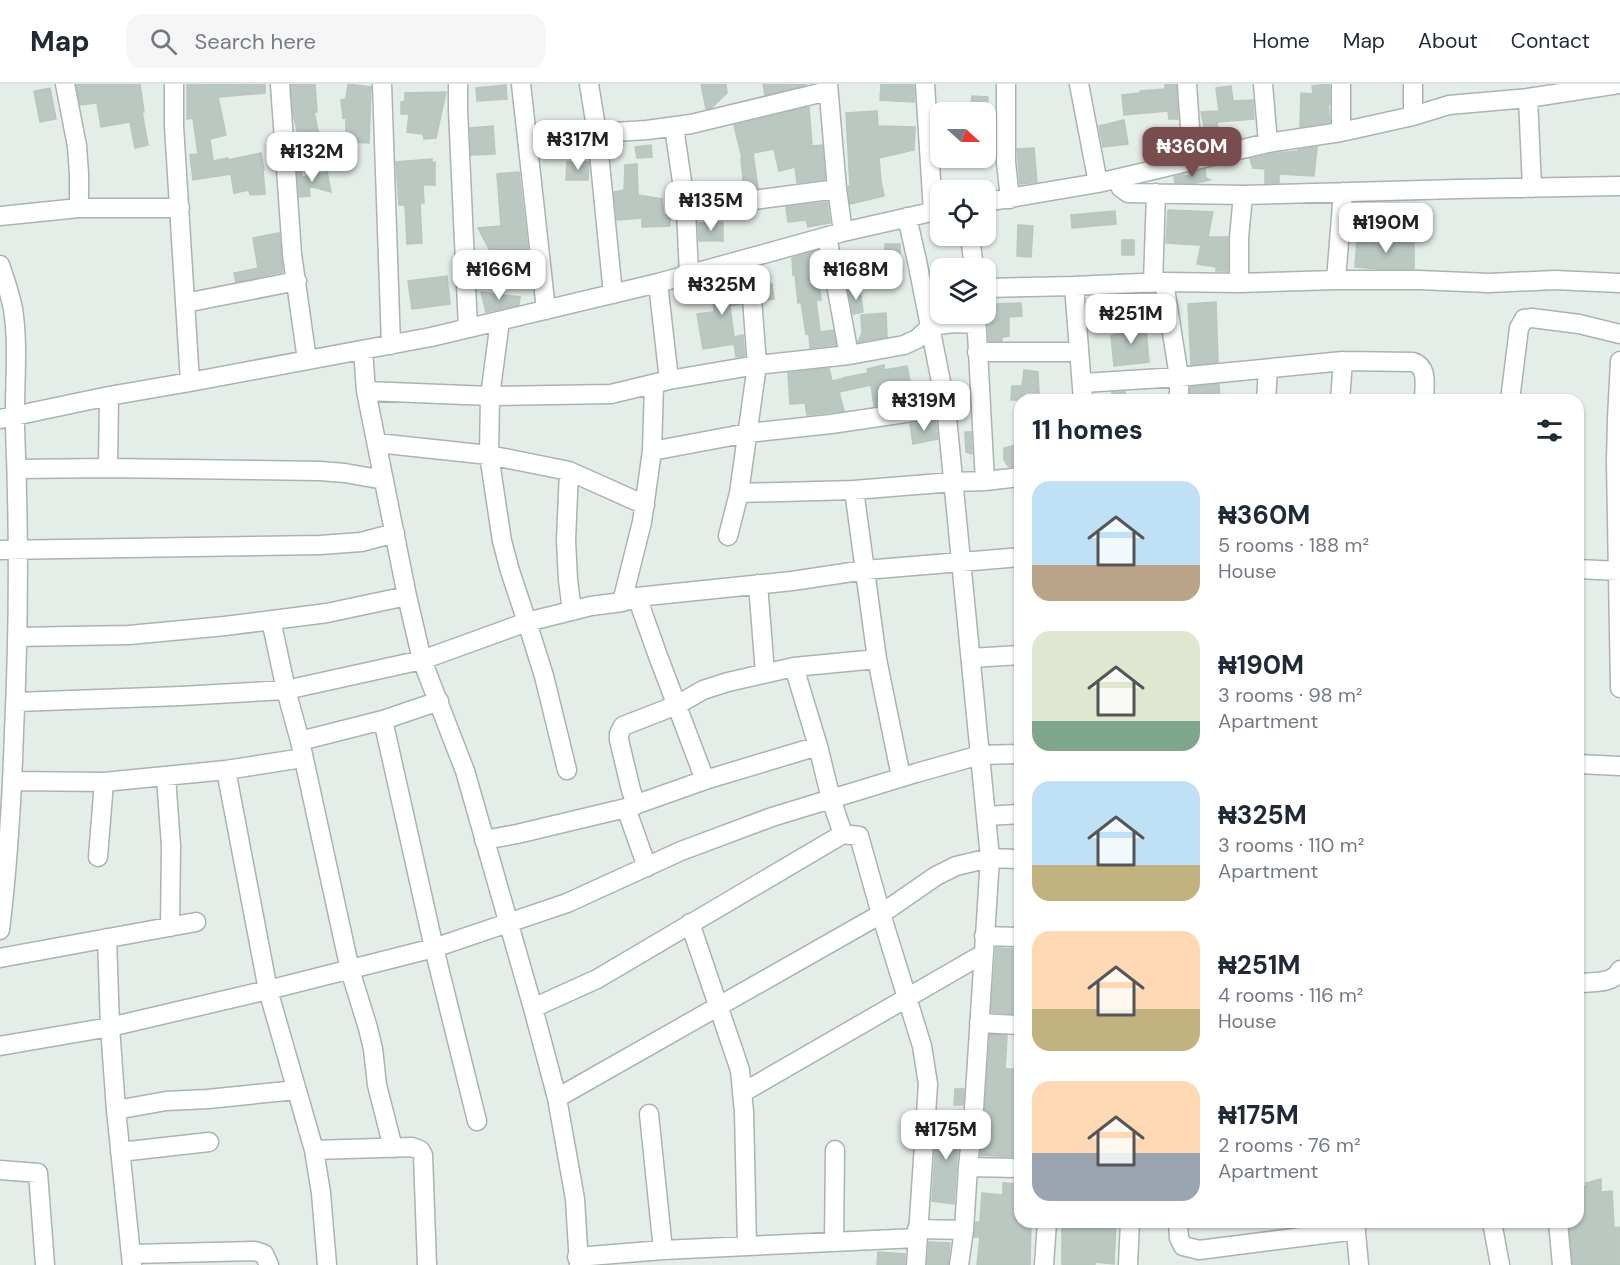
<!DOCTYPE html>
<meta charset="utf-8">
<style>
body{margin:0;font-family:"DM Sans",sans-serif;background:#f6f6f7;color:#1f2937;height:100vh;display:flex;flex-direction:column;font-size:22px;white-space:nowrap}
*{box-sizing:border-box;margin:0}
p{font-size:20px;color:#747a83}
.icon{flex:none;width:33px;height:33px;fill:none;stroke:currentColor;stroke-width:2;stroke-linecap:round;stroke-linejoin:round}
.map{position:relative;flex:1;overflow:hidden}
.panel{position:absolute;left:1014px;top:310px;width:570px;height:834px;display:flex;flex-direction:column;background:#fff;border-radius:18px;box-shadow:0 2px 4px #0004}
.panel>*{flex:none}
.needle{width:39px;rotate:111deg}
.fabs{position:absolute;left:930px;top:18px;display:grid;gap:12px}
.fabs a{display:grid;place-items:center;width:66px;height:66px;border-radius:12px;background:#fff;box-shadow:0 2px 4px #0004;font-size:30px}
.price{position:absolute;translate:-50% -51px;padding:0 14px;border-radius:12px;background:#fff;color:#222;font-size:20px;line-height:39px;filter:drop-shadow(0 2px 3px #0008)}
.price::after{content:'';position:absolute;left:50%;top:36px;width:18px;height:14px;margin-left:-9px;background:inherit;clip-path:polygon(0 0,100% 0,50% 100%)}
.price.selected{background:#794d4d;color:#fff}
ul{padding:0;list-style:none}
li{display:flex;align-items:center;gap:18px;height:150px;padding:0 18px}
li span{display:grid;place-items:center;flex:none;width:168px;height:120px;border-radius:18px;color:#555}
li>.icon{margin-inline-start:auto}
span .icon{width:72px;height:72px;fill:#fffc;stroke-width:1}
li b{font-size:26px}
h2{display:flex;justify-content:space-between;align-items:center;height:72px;padding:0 18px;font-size:26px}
header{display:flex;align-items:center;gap:36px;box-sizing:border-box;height:84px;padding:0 30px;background:#fff;border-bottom:2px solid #e0e1e3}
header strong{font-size:28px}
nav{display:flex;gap:33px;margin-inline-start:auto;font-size:21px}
.search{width:420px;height:54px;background:#f6f6f7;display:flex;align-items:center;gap:15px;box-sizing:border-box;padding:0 21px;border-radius:18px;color:#747a83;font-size:22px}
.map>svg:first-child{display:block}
.building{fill:#bac8c1;stroke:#b7c6be;stroke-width:1.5}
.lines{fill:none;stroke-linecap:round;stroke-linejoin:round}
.minor-casing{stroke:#a8b5ae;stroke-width:21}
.minor{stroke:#fff;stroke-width:18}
</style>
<header>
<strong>Map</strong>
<div class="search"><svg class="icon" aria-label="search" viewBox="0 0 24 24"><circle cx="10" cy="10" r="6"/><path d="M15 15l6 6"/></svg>Search here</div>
<nav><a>Home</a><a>Map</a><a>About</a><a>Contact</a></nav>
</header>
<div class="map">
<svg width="1620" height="1181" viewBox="0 0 1620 1181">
<rect width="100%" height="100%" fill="#e5ede8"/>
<path class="building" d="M76,0H140L144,28H142L148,61L135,64L130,38L101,43L97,19L80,21Z
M265,0V9L218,13L226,51L210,55L213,77L228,74V76L261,69L264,86H263L265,110L250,111L249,106L234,109L231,90L193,96L190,71L198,70L193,34L187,35V1Z
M291,0H315L317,28H314L322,65L299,70L300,58L293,30Z
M348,0L371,3L369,59L346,58V33L343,34L341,16L346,15Z
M701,0H726L727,9L711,24L706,25Z
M763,0H806V1L765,11Z
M881,0H914V18L880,16Z
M1165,0H1176L1178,35H1169L1168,27L1124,31L1122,11L1140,9V7L1165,5Z
M1329,0L1330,20H1328L1330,38L1300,43L1301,9L1313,10L1312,2Z
M506,1L507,15L477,17L476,4Z
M1231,2L1233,17L1253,16L1254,35L1217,38L1220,57L1208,60L1201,28L1219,27L1216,4Z
M50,4L56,35L40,38L34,7Z
M446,8L436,54L424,55L423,50L407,48L409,30H401V18L405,17V9Z
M972,12L988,13L987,28H970Z
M809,23L812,62L822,61L825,95L797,99L795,83L779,87L774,65L753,69L758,104L744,106L741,74H742L734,41Z
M877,27L878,42L915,43L914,66L879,74L881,97L884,112L850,120L848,102H850L846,29Z
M1124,36L1128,60L1103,63L1099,42Z
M493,42L495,70L471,71L470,44Z
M651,61L652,73L637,74L635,63Z
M1317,63L1314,92L1279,90V99H1265V85L1253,84L1250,75L1270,70L1298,67V66Z
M1034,64L1037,98L1020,100L1017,65Z
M432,75V79L435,78V101H423L424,119H420L422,159L407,160L405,121H399L396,78Z
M567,78H589L588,96H566Z
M637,80L638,111L662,115L664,131L670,130V142L642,143V134L617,136L614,108L624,106L625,81Z
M301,85L302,93L327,88L331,108L309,102L310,112L299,113L297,86Z
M1205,85L1206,94L1210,96L1196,99H1175L1174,93L1182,91L1189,92V89Z
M519,88L530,184L500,186L478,144L501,142L497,90Z
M827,118L830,139L808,143L806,136L788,138L786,123Z
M1168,126L1213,128L1208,153H1228V187H1216V183L1197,180L1201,161L1166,159Z
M1115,127L1116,140L1072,144L1071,131Z
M723,138V157H699L698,139Z
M1018,141L1033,142L1031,173L1017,172Z
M279,149L283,188L236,198L234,189L258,184L253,154Z
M1382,154L1414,155V185H1381L1355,183L1357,155L1382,157Z
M1122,156H1134V171H1122Z
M885,160H900V183H898V185L902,186L899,187L900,199L883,201L881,189L854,192L853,175L861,180L863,175L880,180V169H885Z
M818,166L823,191L818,192L821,216H816L820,248L833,246L836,261L810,264L809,249L806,250L801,218L798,219L795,190L793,191L792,174Z
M739,188L741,220L730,222L734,253L743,251L745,272L736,273L734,260L703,265L697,230L714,228L712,196Z
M447,192L450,220L412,225L408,197Z
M772,200L774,215L763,216L762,201Z
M860,204L863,228L853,230L848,206Z
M481,208L520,213L519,221L486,228Z
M1216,218L1218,278L1191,281L1188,220Z
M1021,219L1022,232L1009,233V252L1002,253V257H989L988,235H993L997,220Z
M886,229L887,253L858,258L862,249L861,231Z
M1145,236L1149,278L1114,282L1111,252L1130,244V237Z
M884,281V286L907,282L914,316L874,322L871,301L839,308L844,327L807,331L805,319L790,320L788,289L829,284L832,297L841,295L842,299L843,294L868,289L867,285Z
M1024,286L1038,288L1039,309H1025L1024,316H1011L1012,302H1022Z
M1219,300L1220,316H1190V303Z
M1112,308H1125L1126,316H1112Z
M935,336L938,355L913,360L910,340Z
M965,348H971L972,370L966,368Z
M1020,360V382L1009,383L1004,376V364Z
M996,864L1020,865V915H1019L1018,930L991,928Z
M990,951L1007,952L1005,985H1020V1073L981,1071Z
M955,1005H964L963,1021H954Z
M945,1029L960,1031L954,1120L932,1117L936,1054L943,1055Z
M1601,1095V1108L1612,1107L1614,1144L1620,1143V1181H1573L1569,1139L1578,1138V1103L1586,1102V1099Z
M1003,1099L1020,1100V1139H1031L1030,1181H977L980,1153H974L976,1138H980L982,1109L1003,1111Z
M1075,1138H1116L1114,1180L1095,1178V1181H1062V1141H1075Z
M929,1158L950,1159L948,1181H927Z
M878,1168L905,1170V1181H877Z"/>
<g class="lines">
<defs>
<path id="minor" d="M65,0L77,62L79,90V124
M174,0V42L190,298
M280,0L292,170L307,276
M382,0L391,261
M458,0V26L468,244
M521,0L546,226
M589,0L597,49L613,210
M828,0L837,105L843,148
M925,0L933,128
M1006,0V78L1010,115
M1079,0L1098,99
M1187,0L1190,43L1195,76
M1263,0L1268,59
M1341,0V48
M1413,0V32
M1528,14L1532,104
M674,43L686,125L689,191
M597,49L647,46L691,40L828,7
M1117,95L1121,104L1128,109L1243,111L1458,105L1620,102
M986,118L1098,99L1268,59L1341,48L1413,32L1449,21L1528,14L1620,0
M686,125L837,105
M0,132L79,124H180
M907,133L917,177L946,323L990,774L974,1025L968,1083L964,1146L959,1181
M827,152L849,271
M970,152L974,184
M0,181C5,195 10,210 13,225C19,263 14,304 15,343C19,444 19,545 14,647C12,713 8,780 0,846
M1336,196L1343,108
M1164,198L1179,293V316
M658,199L669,296
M1153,199L1156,109
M1239,199V154L1243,111
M1074,202L1083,316
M986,204L1074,202L1164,198L1239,199L1336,196H1419L1489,199L1555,196L1620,199
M185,219L297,197
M976,230L985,397
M500,237L490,312L489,371L502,457L510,487L527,538L544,592L567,686
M363,266L366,307L407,512L422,576L465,687L533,924L557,1014L575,1115L579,1181
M977,268H1079
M1620,277L1617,335L1616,378L1620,604
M1082,299L1179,293L1343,277L1413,278C1429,283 1424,303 1424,316
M366,307L490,312L611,310L669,296L757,281L849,271L904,261L917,255L931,242L953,239L976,240
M1266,316L1268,285
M1340,316L1343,277
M1510,316L1519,244L1524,235L1532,234L1579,240L1620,250
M0,335L109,312L190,298L431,253L658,199L843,148L940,126
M377,359L489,371L569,387L645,421
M652,367L748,349L831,340L946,323
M108,384L109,312
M17,385L108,384L320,387L345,389L384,396
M569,387L566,456L568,496L572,527
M854,406L877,575L901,693
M739,409L854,406L953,398L985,397L1020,393
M728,452L739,409L757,281L749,174
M0,466L320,461L361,458L395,449
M1578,485L1620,487
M758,500L765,589
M637,513L658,572L705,696
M622,518L642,438L652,367L654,301
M271,536L286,606L300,657L350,886L368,944L373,965L377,1001L393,1064
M17,553L129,551L225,542L327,529L407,512
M971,574L1020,571
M794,583L818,662L831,715L843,750L859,752L881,830L922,962L928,1000L916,1181
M16,618L181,612L286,606L422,576L527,538L591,522L622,518L637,513L792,497L865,486L1020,473
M383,636L434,864L477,1037
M300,657L383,636L439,617
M1578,680L1620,682
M226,686L268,906L314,1066L321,1109L327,1181
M166,693L171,762L170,843
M12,697L104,698L226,686L303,674
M636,721L631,706L619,656V650L623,642L677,621L703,606L728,598L794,583L877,575
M626,724L647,783
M986,732L1020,730
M484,756L517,750L626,724L705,696L818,662
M98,773L104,698
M690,839L740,986L744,1028L747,1162
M984,852L1020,853
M107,854L110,943L116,1026L132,1181
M0,874L196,838
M1578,899C1592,898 1614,900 1620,886
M533,924L597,895L843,750
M979,939L1020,941
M0,962L110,943L268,906L434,864L567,819L681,767L772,733L916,689L980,671L1020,670
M742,1009L983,870
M557,1014L881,830L936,792L956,782L990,774L1020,775
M116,1026L166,1017L208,1015L296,1006
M649,1030L663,1166
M314,1066L412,1063L420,1066L423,1071L427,1181
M120,1068L209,1058
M968,1083L1020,1084
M0,1086L38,1089L45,1181
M1178,1138L1179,1154L1183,1162L1199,1166L1356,1146
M1355,1138L1359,1181
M1492,1138L1500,1181
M1558,1138L1562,1181
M917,1145L964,1146
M834,1158L835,1066
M131,1170L255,1167L264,1170L269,1181
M577,1173L663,1166L917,1154
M1044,1181L1047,1138
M1128,1181L1130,1138"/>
</defs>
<use href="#minor" class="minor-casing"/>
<use href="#minor" class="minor"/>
</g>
</svg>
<div class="fabs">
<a><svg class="needle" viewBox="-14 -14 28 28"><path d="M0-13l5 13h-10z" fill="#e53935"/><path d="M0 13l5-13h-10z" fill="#747a83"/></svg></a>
<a><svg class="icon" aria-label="locate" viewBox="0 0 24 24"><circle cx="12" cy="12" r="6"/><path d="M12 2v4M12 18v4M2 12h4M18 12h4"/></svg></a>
<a><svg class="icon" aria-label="layers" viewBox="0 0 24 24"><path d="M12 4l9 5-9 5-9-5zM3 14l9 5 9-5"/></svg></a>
</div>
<b class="price" style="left:578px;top:87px">₦317M</b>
<b class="price selected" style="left:1192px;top:94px">₦360M</b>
<b class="price" style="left:312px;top:99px">₦132M</b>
<b class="price" style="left:711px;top:148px">₦135M</b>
<b class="price" style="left:1386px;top:170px">₦190M</b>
<b class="price" style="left:499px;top:217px">₦166M</b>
<b class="price" style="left:856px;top:217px">₦168M</b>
<b class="price" style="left:722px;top:232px">₦325M</b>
<b class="price" style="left:1131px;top:261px">₦251M</b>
<b class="price" style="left:924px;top:348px">₦319M</b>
<b class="price" style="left:946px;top:1077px">₦175M</b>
<section class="panel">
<h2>11 homes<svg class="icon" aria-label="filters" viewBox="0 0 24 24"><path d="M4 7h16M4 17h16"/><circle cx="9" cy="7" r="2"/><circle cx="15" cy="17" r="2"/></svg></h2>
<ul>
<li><span style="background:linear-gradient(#bfe0f5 70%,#b9a48a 0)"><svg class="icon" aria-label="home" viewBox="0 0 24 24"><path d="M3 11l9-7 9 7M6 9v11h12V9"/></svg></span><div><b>₦360M</b><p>5 rooms · 188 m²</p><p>House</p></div></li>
<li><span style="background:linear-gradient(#dfe7d0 75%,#7fa58c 0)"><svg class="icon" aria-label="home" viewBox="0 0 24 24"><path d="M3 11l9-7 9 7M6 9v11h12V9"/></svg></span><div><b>₦190M</b><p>3 rooms · 98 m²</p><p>Apartment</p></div></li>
<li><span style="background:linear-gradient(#bfe0f5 70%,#c2b280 0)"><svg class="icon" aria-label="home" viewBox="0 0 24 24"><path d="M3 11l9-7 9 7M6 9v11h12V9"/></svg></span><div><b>₦325M</b><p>3 rooms · 110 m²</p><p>Apartment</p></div></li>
<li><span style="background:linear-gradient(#ffd9b3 65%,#c2b280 0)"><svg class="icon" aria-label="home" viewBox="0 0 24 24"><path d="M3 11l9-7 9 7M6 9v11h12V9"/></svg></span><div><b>₦251M</b><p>4 rooms · 116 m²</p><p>House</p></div></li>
<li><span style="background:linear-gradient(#ffd9b3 60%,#9aa5b1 0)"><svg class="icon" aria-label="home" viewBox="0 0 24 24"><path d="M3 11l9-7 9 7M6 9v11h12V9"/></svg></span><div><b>₦175M</b><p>2 rooms · 76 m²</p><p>Apartment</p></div></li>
</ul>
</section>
</div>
